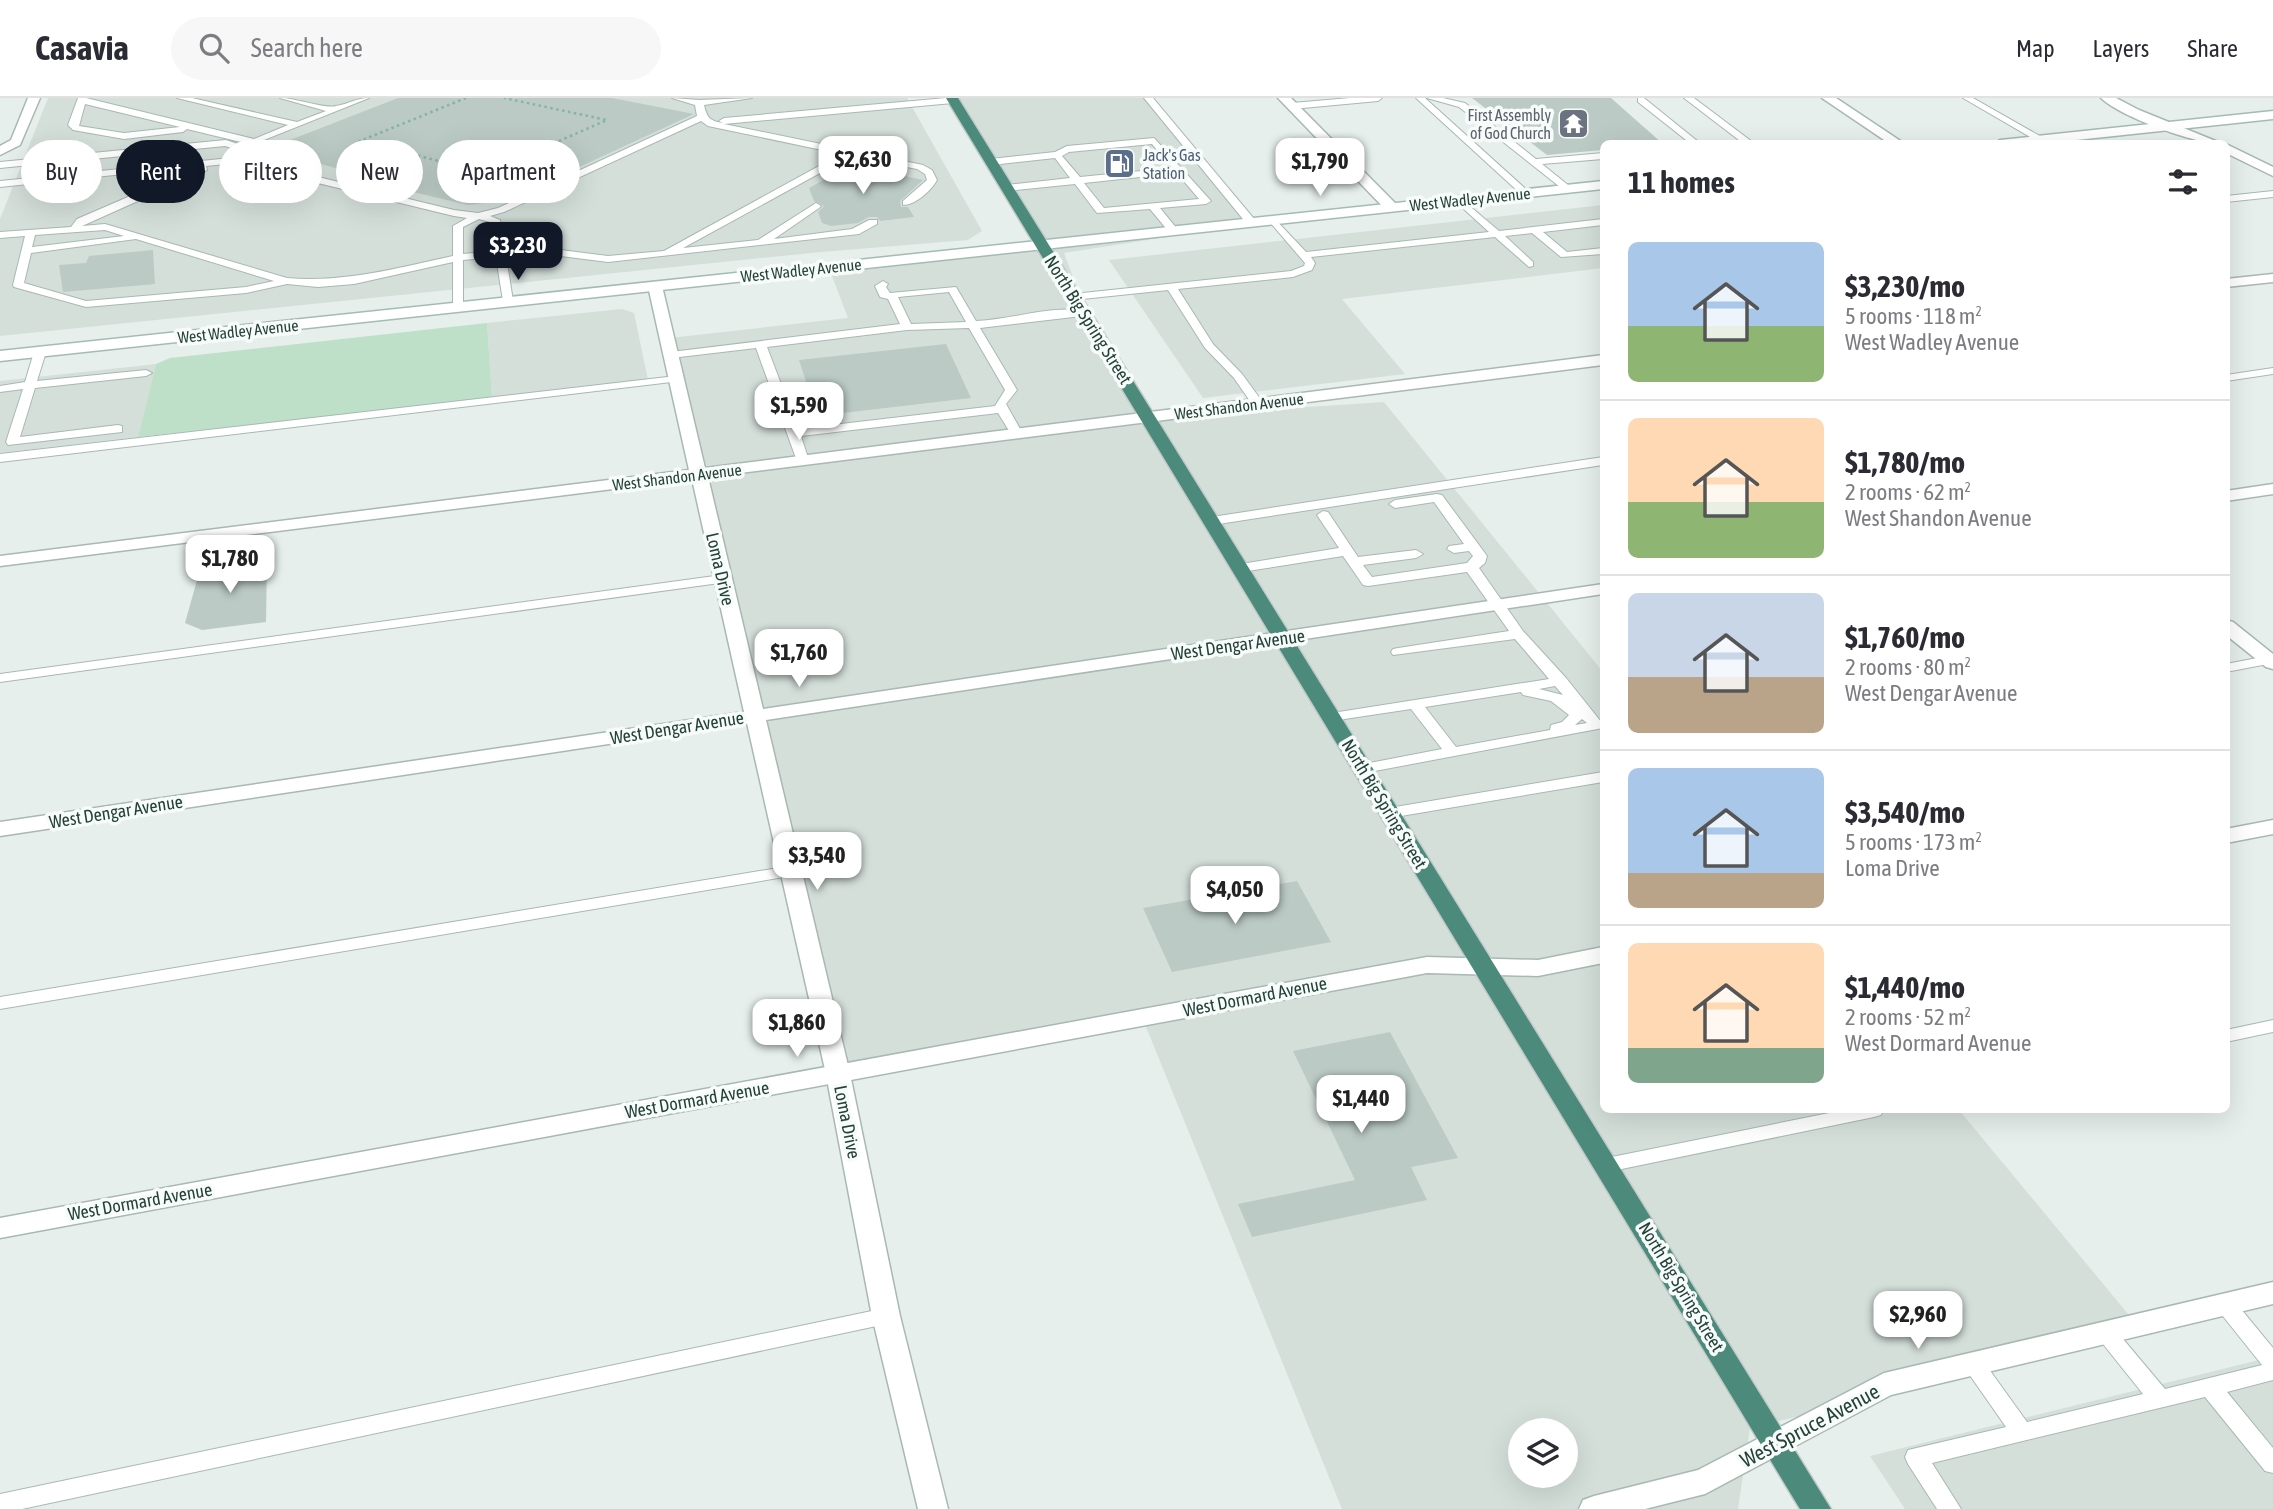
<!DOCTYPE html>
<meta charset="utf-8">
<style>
body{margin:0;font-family:"Asap Condensed",sans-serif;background:#f7f7f7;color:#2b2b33;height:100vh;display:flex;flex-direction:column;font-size:26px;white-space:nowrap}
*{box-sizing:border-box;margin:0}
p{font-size:23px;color:#7c7c81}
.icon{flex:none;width:38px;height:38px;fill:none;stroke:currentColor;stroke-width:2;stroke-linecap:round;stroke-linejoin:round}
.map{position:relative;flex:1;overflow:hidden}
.sheet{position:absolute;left:1600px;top:42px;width:630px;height:973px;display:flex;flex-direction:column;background:#fff;border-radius:10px;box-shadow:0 7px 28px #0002}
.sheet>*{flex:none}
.guide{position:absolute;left:21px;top:42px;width:665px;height:63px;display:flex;gap:14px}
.controls{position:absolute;left:1508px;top:1320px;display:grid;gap:14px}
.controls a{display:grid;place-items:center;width:70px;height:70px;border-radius:50%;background:#fff;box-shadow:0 7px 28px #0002;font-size:35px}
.price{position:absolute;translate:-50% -60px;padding:0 16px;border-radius:14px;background:#fff;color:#222;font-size:23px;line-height:46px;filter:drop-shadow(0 2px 4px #0008)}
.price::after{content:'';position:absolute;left:50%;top:42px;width:21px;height:16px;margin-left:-10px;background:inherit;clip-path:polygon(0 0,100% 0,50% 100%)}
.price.current{background:#111827;color:#fff}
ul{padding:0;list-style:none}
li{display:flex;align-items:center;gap:21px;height:175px;padding:0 28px}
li+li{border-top:2px solid #e1e1e2}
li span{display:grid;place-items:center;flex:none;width:196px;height:140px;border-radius:10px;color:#555}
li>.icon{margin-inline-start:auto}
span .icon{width:84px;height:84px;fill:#fffc;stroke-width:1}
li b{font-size:30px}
h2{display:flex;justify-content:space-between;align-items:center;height:84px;padding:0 28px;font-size:30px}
.chip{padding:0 24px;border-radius:32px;background:#fff;box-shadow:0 7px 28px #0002;font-size:24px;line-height:63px}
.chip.current{background:#111827;color:#fff}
header{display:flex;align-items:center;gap:42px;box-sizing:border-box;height:98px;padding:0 35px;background:#fff;border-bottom:2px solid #e1e1e2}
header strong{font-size:33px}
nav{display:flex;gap:38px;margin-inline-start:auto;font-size:24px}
.search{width:490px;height:63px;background:#f7f7f7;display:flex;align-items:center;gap:18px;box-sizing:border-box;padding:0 24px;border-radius:38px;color:#7c7c81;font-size:26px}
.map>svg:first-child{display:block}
.built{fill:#d4dfda;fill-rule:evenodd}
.green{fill:#bfe0c8}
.building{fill:#bbcac4}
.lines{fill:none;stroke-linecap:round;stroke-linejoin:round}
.service-casing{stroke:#a8b8b2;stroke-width:2}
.minor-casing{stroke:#a8b8b2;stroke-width:3}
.tertiary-casing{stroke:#a8b8b2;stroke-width:3}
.secondary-casing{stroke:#a4bbb3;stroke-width:3}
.trunk-casing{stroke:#c2cac8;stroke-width:3}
.path{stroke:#86b3a5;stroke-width:2.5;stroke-dasharray:2.5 3.5;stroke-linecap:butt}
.service{fill:#fff;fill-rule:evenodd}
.minor{fill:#fff;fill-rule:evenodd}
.tertiary{fill:#fff;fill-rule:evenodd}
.secondary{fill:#fff;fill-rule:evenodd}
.trunk{fill:#4c8a7c;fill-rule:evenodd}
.labels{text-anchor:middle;stroke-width:7;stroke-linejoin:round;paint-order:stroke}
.far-worship-label{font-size:16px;fill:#5b616d;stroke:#f7fbf9;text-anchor:end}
.far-service-label{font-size:16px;fill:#4e5e75;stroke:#f7fbf9;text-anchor:start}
.far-street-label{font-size:16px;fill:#24423a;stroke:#f7fbf9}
.street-label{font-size:18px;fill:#24423a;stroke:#f7fbf9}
.near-street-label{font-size:21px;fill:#24423a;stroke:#f7fbf9}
</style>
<header>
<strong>Casavia</strong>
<div class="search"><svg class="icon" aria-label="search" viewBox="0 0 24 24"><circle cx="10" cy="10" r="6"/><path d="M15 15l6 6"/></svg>Search here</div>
<nav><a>Map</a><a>Layers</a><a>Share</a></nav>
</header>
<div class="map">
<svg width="2273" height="1411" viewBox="0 0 2273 1411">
<rect width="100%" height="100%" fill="#e6efeb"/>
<path class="built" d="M48,0H907L982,133L968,142L821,154L0,238V121Z
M953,0H1153L1256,125L1064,155L1093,233L1144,320L1384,304L1603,574V1012H1959L2143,1234L1750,1330L1738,1411H1342L1142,919L836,977L669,240L848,220L829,170L1041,147ZM1521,1332H1566V1377H1521Z
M1603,107V170L1342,201L1405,276L1203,300L1109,162Z
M622,211L634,215L648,282L492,300L487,225Z
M156,266L138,339L0,355V283Z
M2259,1262L2273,1278V1411H1905L1870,1358Z"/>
<path class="green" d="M487,225L492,300L138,339L156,266L170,260Z"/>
<path class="building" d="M398,0H612L694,16L508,102L468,107L350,79V74L267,51Z
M1472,0H1611L1663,46H1603V52L1547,57Z
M862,69L923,82L900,103L901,109H908L914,119L880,123L877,119H869L858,125L831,128L822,125L818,114L824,108L814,103L809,90L844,71Z
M153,152L155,186L63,194L59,167L86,165L89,158Z
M946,246L971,300L817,318L799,262Z
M267,459L266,524L202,532L185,525L201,468Z
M1297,783L1331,844L1172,874L1143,810Z
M1390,934L1458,1060L1411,1069L1427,1102L1252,1139L1238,1106L1355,1082L1293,953Z"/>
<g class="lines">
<defs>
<path id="service" d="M78,0H86L254,41L288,27L177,0H192L297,24L326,13L280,0C296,0 325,11 336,8C349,6 356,0 369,0L244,50L240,60L454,112L478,115L498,110L697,18L695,7L672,0L699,2L752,0L704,7C707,20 710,23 723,25L719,23L724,20L946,0L957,2L953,5L724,26L923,67L932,72L937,82C931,93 915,107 903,107V103L927,82L925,76L917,71L851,58L683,150L758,142L816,105L821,108L819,110L774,141L852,131L869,122H877V126L859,136L608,164L537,155L506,158L513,203L508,206L503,203L496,159L463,162V209L458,212L453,209V164L354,186L318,189L287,186L246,195L86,209L14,189L13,187L25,138L0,140V134L71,129L77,121L200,68L0,89V83L231,60L234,51L225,48L0,70V64L226,42L241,47L245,45L187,31L183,34L124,41L73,32L68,27ZM85,6L180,29L124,35L79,28ZM701,23L708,28L841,56L664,153L608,158L537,149L505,152L500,122L490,118L504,114ZM235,65L454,118L467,120L453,128V158C397,170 344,185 287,180L105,126L82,128L207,72L206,68ZM479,121L490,124L495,153L463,156V129ZM105,132L124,138L32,149L35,137ZM136,141L274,183L246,189L86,203L24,185L31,155Z
M1144,0H1153L1255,122V126H1247Z
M1350,0H1382L1378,3L1292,11L1288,8L1292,5Z
M1416,0H1425L1528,93V97H1522Z
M1427,0H1443L1465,5L1536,61L1603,55V61L1542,66L1573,91L1565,93L1459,9Z
M1638,0H1644L1701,46H1691L1638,4Z
M1684,0H1694L1755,46H1744Z
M1963,0H1973L2045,41L2037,43Z
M1154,40L1211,103L1206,106L1160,110L1178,132L1173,135L1169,134L1150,111L1097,115L1075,86L1006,93L1001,90L1006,87L1070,80L1055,60L991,67L986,64L991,61L1055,54L1067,48ZM1152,46L1172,70L1080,79L1062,58L1069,54ZM1177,75L1199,101L1104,110L1084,85Z
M2273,93V99L2226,104V98Z
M1459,99L1499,133L1603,121V127L1543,134L1567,154L1603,150V156L1561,159L1532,135L1505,138L1533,164V168L1529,169L1495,139L1311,159L1315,165L1312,172L1293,179L1178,191L1213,246L1242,276L1264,306L1258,310L1254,309L1234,280L1205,250L1168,192L1073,202L1068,199L1073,196L1291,173L1304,168L1305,165L1268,122L1273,119L1306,154L1489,134L1456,104V100Z
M883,183L888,186L886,189L890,195L956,189L976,223C1012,222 1049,207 1086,213V217L1082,218L980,230L1017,292L1006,306L1023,336L1021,339H1013L998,315L801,338L809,363L803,367L797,363L756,250L671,260L665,257L671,254L900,226L888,201L880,199L875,188ZM949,194L966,224L911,226L898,199ZM969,230L1005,292L995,308L798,331L767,249L907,232Z
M40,251L46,254L37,283L146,272L152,275L146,278L35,290L20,339L118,327L122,328V334L8,347L6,344L23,291L0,294V288L25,284L34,254Z
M2273,270V276L2226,283V277Z
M676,278L682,281L680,283L0,364V356Z
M1603,359V367L1212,427L1206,423L1212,419Z
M1437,396L1442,397L1487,458L1485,465L1479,470L1523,533L1566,580L1602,625L1603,630L1364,675L1359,673L1356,670L1359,667L1442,651L1411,611L1331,623L1324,619L1326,616L1549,581L1515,541L1393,557L1391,554L1393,551L1398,550L1509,533L1467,474L1368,488L1363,487L1343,458L1241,474L1234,470L1241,466L1339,450L1317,417L1323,413L1328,414L1358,459L1416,452L1423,456L1416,460L1363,467L1372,479L1467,465L1473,458L1469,453L1454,455L1447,451L1449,448L1464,446L1434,404L1395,410L1389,406L1395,402ZM1555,588L1563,597L1539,591ZM1521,594L1523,597L1551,603L1569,617L1562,624L1551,627L1550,632L1456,649L1425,609ZM1582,621L1587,625L1575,627Z
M722,477L729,481L727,484L0,584V576Z
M2273,557V565L2226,574V566Z
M1603,674V684L1389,720L1381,715L1389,710Z
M790,768L798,773L796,777L0,911V899Z
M2273,922V934L2226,944V932Z
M1844,1012H1883L1881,1017L1874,1019L1607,1074L1600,1072L1597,1067L1600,1062L1607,1060Z
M2225,1198L2232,1200L2273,1250V1282L2227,1294L2273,1350V1375L2265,1373L2205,1299L1932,1365L1961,1411H1937L1908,1366L1905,1359L1908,1352L2006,1329L1962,1266L1965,1260L1973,1257L1981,1260L2027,1324L2143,1296L2099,1241L2096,1235L2099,1229L2106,1227L2113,1229L2165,1291L2262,1267L2218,1212L2215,1206L2218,1200Z
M886,1210L893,1212L896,1218L893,1224L886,1226L22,1411H0V1396Z"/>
<path id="minor" d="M1278,0H1291L1396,106V112H1386Z
M1822,0H1836L1905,46H1890Z
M2101,0H2116L2139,12L2223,46C2195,46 2121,19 2101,0Z
M2226,46L2273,69V78L2226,55Z
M2273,176V184L2226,189V181Z
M655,184L662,188L705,370L1603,257V267L708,379L763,611L1603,486V496L766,622L850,976L900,1218L948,1411H918L872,1218L826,976L747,625L0,738V724L744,614L692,381L0,468V458L689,372L648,188Z
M2273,386V396L2226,403V393Z
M2273,1184V1206L1891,1297L1705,1396L1645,1411H1579L1583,1402L1594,1398L1698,1372L1884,1275Z"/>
<path id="tertiary" d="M28,0H40L20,47L0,57V48L11,42Z
M2226,522L2233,524L2273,556V571L2266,569L2226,537Z
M2273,722V736L2226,745V731Z
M1603,849V865L1538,878L1427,875L0,1140V1120L1427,859L1538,862Z"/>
<path id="secondary" d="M2273,13V21L2039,46H1994L2000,42Z
M1603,83V91L0,263V253Z"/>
<path id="trunk" d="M946,0H958L1831,1411H1800Z"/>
</defs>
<use href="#service" class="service-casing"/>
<use href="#minor" class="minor-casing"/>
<use href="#tertiary" class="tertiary-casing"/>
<use href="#secondary" class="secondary-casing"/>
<use href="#trunk" class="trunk-casing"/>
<path class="path" d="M466,0L360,43L486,75L607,22L504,0"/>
<use href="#service" class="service"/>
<use href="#minor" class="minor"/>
<use href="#tertiary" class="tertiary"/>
<use href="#secondary" class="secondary"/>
<use href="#trunk" class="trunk"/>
</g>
<defs>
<symbol id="temple-square" viewBox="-11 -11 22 22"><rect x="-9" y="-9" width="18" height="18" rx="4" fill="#6b7280" stroke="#f7fbf9"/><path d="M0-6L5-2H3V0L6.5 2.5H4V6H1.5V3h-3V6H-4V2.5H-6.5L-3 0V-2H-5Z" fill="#fff"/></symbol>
<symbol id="fuel-square" viewBox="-11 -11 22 22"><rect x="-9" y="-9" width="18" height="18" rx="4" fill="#5c6f8a" stroke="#f7fbf9"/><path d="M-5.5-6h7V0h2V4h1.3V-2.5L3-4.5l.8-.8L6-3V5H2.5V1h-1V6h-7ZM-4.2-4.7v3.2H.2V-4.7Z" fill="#fff"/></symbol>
</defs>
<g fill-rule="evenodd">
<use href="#temple-square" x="1556" y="8" width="35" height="35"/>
<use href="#fuel-square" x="1102" y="48" width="35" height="35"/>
</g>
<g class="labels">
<g class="far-worship-label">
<text x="1551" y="23">First Assembly<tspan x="1551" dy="18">of God Church</tspan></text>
</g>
<g class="far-service-label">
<text x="1143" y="63">Jack's Gas<tspan x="1143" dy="18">Station</tspan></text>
</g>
<g class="far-street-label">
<text transform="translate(1470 101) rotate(-6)" y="6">West Wadley Avenue</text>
<text transform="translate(801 172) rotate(-6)" y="6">West Wadley Avenue</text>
<text transform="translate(238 233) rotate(-6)" y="6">West Wadley Avenue</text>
<text transform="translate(1239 308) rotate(-7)" y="6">West Shandon Avenue</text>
<text transform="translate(677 379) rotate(-7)" y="6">West Shandon Avenue</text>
</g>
<g class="street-label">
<text transform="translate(1088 222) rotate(58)" y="6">North Big Spring Street</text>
<text transform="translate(720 471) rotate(77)" y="6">Loma Drive</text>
<text transform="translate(1238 547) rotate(-8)" y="6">West Dengar Avenue</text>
<text transform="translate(677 630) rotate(-9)" y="6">West Dengar Avenue</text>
<text transform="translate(1384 706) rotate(59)" y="6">North Big Spring Street</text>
<text transform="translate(116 714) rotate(-9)" y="6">West Dengar Avenue</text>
<text transform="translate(1255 899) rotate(-11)" y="6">West Dormard Avenue</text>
<text transform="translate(697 1002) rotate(-10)" y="6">West Dormard Avenue</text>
<text transform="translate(847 1024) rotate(79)" y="6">Loma Drive</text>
<text transform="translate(140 1104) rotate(-10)" y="6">West Dormard Avenue</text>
<text transform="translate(1681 1189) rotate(59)" y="6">North Big Spring Street</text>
</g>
<g class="near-street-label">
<text transform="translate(1810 1328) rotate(-28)" y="7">West Spruce Avenue</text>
</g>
</g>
</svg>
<div class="controls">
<a><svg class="icon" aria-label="layers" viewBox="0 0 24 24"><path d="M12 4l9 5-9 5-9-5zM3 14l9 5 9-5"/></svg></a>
</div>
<b class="price" style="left:863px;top:98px">$2,630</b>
<b class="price" style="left:1320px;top:100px">$1,790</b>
<b class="price current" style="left:518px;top:184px">$3,230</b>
<b class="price" style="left:799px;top:344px">$1,590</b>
<b class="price" style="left:230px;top:497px">$1,780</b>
<b class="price" style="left:799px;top:591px">$1,760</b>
<b class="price" style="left:817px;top:794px">$3,540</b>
<b class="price" style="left:1235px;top:828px">$4,050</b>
<b class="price" style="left:797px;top:961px">$1,860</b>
<b class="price" style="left:1361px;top:1037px">$1,440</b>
<b class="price" style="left:1918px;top:1253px">$2,960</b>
<div class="guide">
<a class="chip">Buy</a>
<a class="chip current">Rent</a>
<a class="chip">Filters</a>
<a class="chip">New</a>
<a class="chip">Apartment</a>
</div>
<section class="sheet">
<h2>11 homes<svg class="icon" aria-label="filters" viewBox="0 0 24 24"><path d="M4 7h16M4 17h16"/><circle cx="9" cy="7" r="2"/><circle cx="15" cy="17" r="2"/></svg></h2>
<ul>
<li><span style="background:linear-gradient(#a9c7e8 60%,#8fb573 0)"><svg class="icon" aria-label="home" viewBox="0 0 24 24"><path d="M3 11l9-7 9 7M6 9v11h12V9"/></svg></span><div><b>$3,230/mo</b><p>5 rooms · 118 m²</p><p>West Wadley Avenue</p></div></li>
<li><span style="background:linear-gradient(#ffd9b3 60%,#8fb573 0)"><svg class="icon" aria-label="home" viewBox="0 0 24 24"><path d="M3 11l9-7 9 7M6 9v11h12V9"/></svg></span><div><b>$1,780/mo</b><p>2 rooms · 62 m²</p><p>West Shandon Avenue</p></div></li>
<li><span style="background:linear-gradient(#c9d6e8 60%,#b9a48a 0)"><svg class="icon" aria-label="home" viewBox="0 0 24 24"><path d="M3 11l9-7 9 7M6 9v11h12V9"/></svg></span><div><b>$1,760/mo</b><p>2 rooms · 80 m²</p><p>West Dengar Avenue</p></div></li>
<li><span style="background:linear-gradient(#a9c7e8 75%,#b9a48a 0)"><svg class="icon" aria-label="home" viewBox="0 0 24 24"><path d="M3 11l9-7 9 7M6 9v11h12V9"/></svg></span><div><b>$3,540/mo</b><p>5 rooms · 173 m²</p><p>Loma Drive</p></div></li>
<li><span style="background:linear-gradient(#ffd9b3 75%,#7fa58c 0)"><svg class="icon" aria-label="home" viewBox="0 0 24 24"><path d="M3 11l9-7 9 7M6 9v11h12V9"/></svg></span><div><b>$1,440/mo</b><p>2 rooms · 52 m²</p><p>West Dormard Avenue</p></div></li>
</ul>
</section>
</div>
